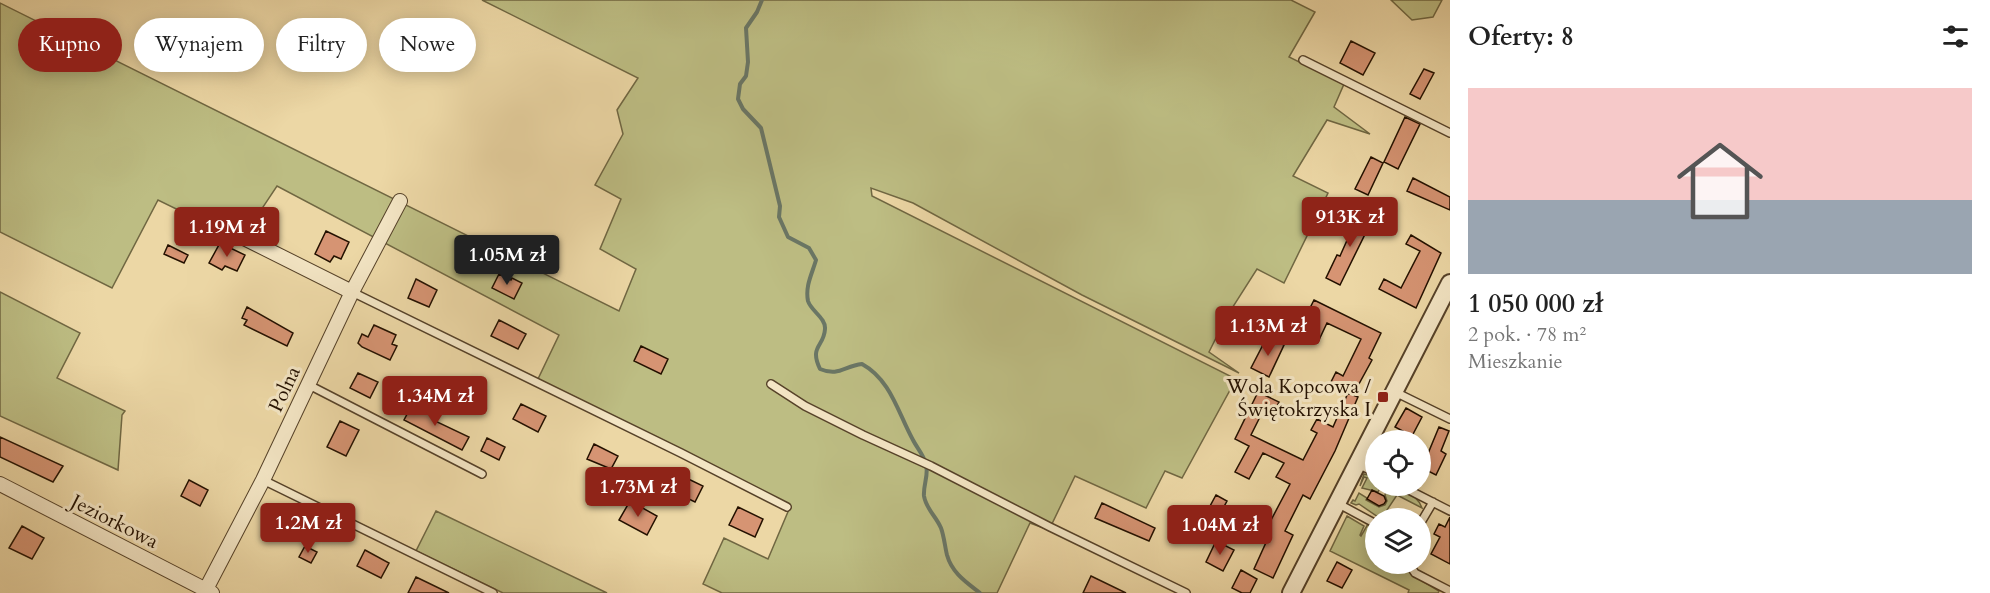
<!DOCTYPE html>
<html lang="pl">
<meta charset="utf-8">
<style>
body{margin:0;font-family:Cardo,serif;background:#f2f2f2;color:#222;height:100vh;display:flex;flex-direction:column;font-size:22px;white-space:nowrap}
*{box-sizing:border-box;margin:0}
p{font-size:20px;color:#767676}
.icon{flex:none;width:33px;height:33px;fill:none;stroke:currentColor;stroke-width:2;stroke-linecap:round;stroke-linejoin:round}
.map{position:relative;flex:1;overflow:hidden}
.panel{display:flex;flex-direction:column;background:#fff;width:540px}
.panel>*{flex:none}
.banner{position:absolute;left:18px;top:18px;width:570px;height:54px;display:flex;gap:12px}
.tools{position:absolute;left:1365px;top:430px;display:grid;gap:12px}
.tools a{display:grid;place-items:center;width:66px;height:66px;border-radius:50%;background:#fff;box-shadow:0 3px 15px #0003;font-size:30px}
.price{position:absolute;translate:-50% -51px;padding:0 14px;border-radius:6px;background:#8f2418;color:#fff;font-size:20px;line-height:39px;filter:drop-shadow(0 2px 3px #0008)}
.price::after{content:'';position:absolute;left:50%;top:36px;width:18px;height:14px;margin-left:-9px;background:inherit;clip-path:polygon(0 0,100% 0,50% 100%)}
.price.active{background:#222;color:#fff}
ul{padding:0;list-style:none}
li{display:grid;align-content:center;gap:12px;height:318px;padding:0 18px}
li span{display:grid;place-items:center;height:186px;border-radius:0px;color:#555}
li>.icon{margin-inline-start:auto}
span .icon{width:108px;height:108px;fill:#fffc;stroke-width:1}
li b{font-size:26px}
h2{display:flex;justify-content:space-between;align-items:center;height:72px;padding:0 18px;font-size:26px}
.chip{padding:0 21px;border-radius:27px;background:#fff;box-shadow:0 3px 15px #0003;font-size:21px;line-height:54px}
.chip.active{background:#8f2418;color:#fff}
main{display:flex;flex:1;min-height:0}
.map>svg:first-child{display:block}
.green{fill:#bdbd83;stroke:#706742;stroke-width:1.5}
.lines{fill:none;stroke-linecap:round;stroke-linejoin:round}
.stream{stroke:#6a7665;stroke-width:4}
.building{fill:#d69473;stroke:#241100;stroke-width:1.5}
.service-casing{stroke:#564229;stroke-width:10}
.minor-casing{stroke:#564229;stroke-width:16}
.tertiary-casing{stroke:#564229;stroke-width:20}
.service{stroke:#f3e5c4;stroke-width:7}
.minor{stroke:#f3e5c4;stroke-width:14}
.tertiary{stroke:#f3e5c4;stroke-width:16}
.poi-dot{fill:#8f2418;stroke:#f3e5c4;stroke-width:2}
.labels{text-anchor:middle;stroke-width:6;stroke-linejoin:round;paint-order:stroke}
.poi-label{font-size:20px;fill:#241100;stroke:#f3e5c4;text-anchor:end}
.street-label{font-size:20px;fill:#241100;stroke:#f3e5c4}
</style>
<main>
<div class="map">
<svg width="1450" height="593" viewBox="0 0 1450 593">
<rect width="100%" height="100%" fill="#ecd7a5"/>
<filter id="stains"><feTurbulence type="fractalNoise" baseFrequency=".00333" numOctaves="4"/><feColorMatrix values="0 0 0 0 .2 0 0 0 0 .09 0 0 0 0 .02 0 0 0 .5 -.17"/></filter>
<radialGradient id="worn" r=".72"><stop offset=".6" stop-color="#630" stop-opacity="0"/><stop offset="1" stop-color="#630" stop-opacity=".3"/></radialGradient>
<path class="green" d="M482,0H1291L1315,12L1289,57L1344,84L1334,107L1370,134L1327,120L1293,176L1328,193L1284,283L1257,269L1227,316L1209,352L1239,373L1082,295L913,203L871,188L872,196L1236,379L1182,478L1165,471L1146,508L1075,476L1049,530L1030,523L997,593H722L703,584L724,538L768,559L790,507L538,379L559,335L277,186L245,234L213,220L211,226L158,200L112,288L0,232V3L619,311L636,269L600,249L621,199L595,185L623,134L617,110L638,78Z
M1391,0H1442L1433,17L1412,20Z
M0,292L80,333L57,378L125,411L122,415L118,470L0,416Z
M1364,474L1375,477L1376,486C1392,486 1416,490 1422,508L1397,495L1381,519L1359,504L1356,505L1351,503L1353,500L1355,501L1359,493L1367,498L1366,500L1379,507L1385,505L1387,501L1385,495L1386,492L1380,488L1378,492L1362,488L1367,478L1364,477L1360,486Z
M436,511L605,592L607,593H503L416,551Z
M1347,516L1364,526L1360,535L1361,536L1368,524L1375,528L1376,564H1404L1412,575L1439,591L1438,593H1408L1409,590L1330,551Z"/>
<g class="lines">
<path class="stream" d="M762,0L757,12L746,28L748,62L746,76L740,84L738,99L743,109L761,128L780,206L779,217L788,237L809,248L816,260C812,274 805,286 808,301C811,311 826,318 825,329C824,347 809,346 820,369C839,377 844,366 862,364C891,380 898,413 913,440C917,448 923,454 926,464C929,475 923,485 924,496C926,509 936,516 941,528C944,536 945,547 947,555C952,573 966,582 980,593"/>
</g>
<path class="building" d="M1351,41L1375,53L1363,75L1340,63Z
M1424,69L1434,73L1420,99L1410,94Z
M1405,117L1420,124L1398,169L1384,162Z
M1371,157L1383,163L1368,195L1355,189Z
M1413,178L1450,197V210L1407,191Z
M1361,209L1374,216L1340,285L1326,278L1337,255L1340,256Z
M326,231L349,242L341,259L334,256L330,262L315,254Z
M1411,235L1441,253L1416,308L1379,289L1384,279L1401,288L1420,251L1406,244Z
M220,243L245,255L237,271L225,266L222,270L209,263Z
M168,245L188,255L184,263L164,254Z
M499,274L511,280L512,278L522,283L514,299L492,288Z
M416,279L437,290L429,307L408,298Z
M1314,300L1381,333L1369,358L1372,360L1354,393L1331,382L1336,372L1343,376L1361,339L1327,323L1318,342L1298,332Z
M247,307L293,333L287,346L244,325L247,320L242,318Z
M499,320L526,334L518,349L491,336Z
M374,325L396,335L392,344L397,346L390,360L362,347L358,343L362,334L368,337Z
M1267,337L1284,345L1269,377L1251,368Z
M641,346L668,359L661,374L634,361Z
M358,373L378,382L370,398L350,388Z
M1258,392L1279,402L1274,412L1265,407L1251,435L1303,460L1317,433L1311,430L1317,419L1333,427L1348,393L1358,397L1335,451L1310,499L1303,495L1285,531L1293,535L1273,578L1254,569L1268,538L1241,524L1248,511L1270,522L1290,484L1276,477L1284,463L1263,453L1249,479L1235,472L1249,446L1235,439Z
M521,404L546,416L538,432L513,419Z
M412,405L437,417L435,421L469,437L462,450L404,420Z
M1406,408L1422,417L1412,436L1395,427Z
M340,421L359,430L346,456L327,447Z
M1439,427L1449,431L1441,451L1446,454L1436,475L1422,468Z
M0,437L63,466L53,482L0,457Z
M487,438L505,447L499,460L481,451Z
M594,444L618,456L611,469L587,459Z
M678,474L703,486L695,502L670,490Z
M189,480L208,490L200,506L181,496Z
M1372,490L1384,496L1386,501L1384,504L1379,506L1367,499Z
M1216,495L1227,501L1214,525L1203,519Z
M630,501L657,516L647,535L619,520Z
M1102,503L1155,528L1149,541L1095,518Z
M738,507L763,519L755,537L729,525Z
M1450,517V564L1431,554L1440,537L1434,534L1439,524L1445,527Z
M296,519L314,528L308,541L289,532Z
M22,526L44,538L32,559L9,548Z
M1216,541L1234,550L1223,571L1206,562Z
M305,546L317,552L311,563L299,557Z
M365,550L389,563L381,578L357,566Z
M1337,562L1352,570L1342,588L1327,581Z
M1241,570L1257,579L1250,593H1242L1232,588Z
M1091,576L1126,593H1083Z
M416,577L449,593H408Z"/>
<g class="lines">
<defs>
<path id="service" d="M1303,60L1450,133
M352,292L681,453L787,507
M307,384L482,474
M771,384L805,406L863,435L931,466L1050,527L1186,593
M1395,392L1450,419
M1358,464L1376,473
M263,480L493,593
M1401,486L1450,511
M1337,503L1376,524
M1420,524L1433,502
M1409,564L1415,573L1450,591"/>
<path id="minor" d="M238,235L352,292
M0,484L212,593
M204,593L263,480L352,292L400,201"/>
<path id="tertiary" d="M1291,593L1450,283"/>
</defs>
<use href="#service" class="service-casing"/>
<use href="#minor" class="minor-casing"/>
<use href="#tertiary" class="tertiary-casing"/>
<use href="#service" class="service"/>
<use href="#minor" class="minor"/>
<use href="#tertiary" class="tertiary"/>
</g>
<rect class="poi-dot" x="1377" y="391" width="12" height="12" rx="3"/>
<g class="labels">
<g class="poi-label">
<text x="1371" y="393">Wola Kopcowa /<tspan x="1371" dy="23">Świętokrzyska I</tspan></text>
</g>
<g class="street-label">
<text transform="translate(284 389) rotate(-65)" y="7">Polna</text>
<text transform="translate(115 521) rotate(27)" y="7">Jeziorkowa</text>
</g>
</g>
<rect width="100%" height="100%" filter="url(#stains)"/>
<rect width="100%" height="100%" fill="url(#worn)"/>
</svg>
<div class="tools">
<a><svg class="icon" aria-label="locate" viewBox="0 0 24 24"><circle cx="12" cy="12" r="6"/><path d="M12 2v4M12 18v4M2 12h4M18 12h4"/></svg></a>
<a><svg class="icon" aria-label="layers" viewBox="0 0 24 24"><path d="M12 4l9 5-9 5-9-5zM3 14l9 5 9-5"/></svg></a>
</div>
<b class="price" style="left:1350px;top:248px">913K zł</b>
<b class="price" style="left:227px;top:258px">1.19M zł</b>
<b class="price active" style="left:507px;top:286px">1.05M zł</b>
<b class="price" style="left:1268px;top:357px">1.13M zł</b>
<b class="price" style="left:435px;top:427px">1.34M zł</b>
<b class="price" style="left:638px;top:518px">1.73M zł</b>
<b class="price" style="left:308px;top:554px">1.2M zł</b>
<b class="price" style="left:1220px;top:556px">1.04M zł</b>
<div class="banner">
<a class="chip active">Kupno</a>
<a class="chip">Wynajem</a>
<a class="chip">Filtry</a>
<a class="chip">Nowe</a>
</div>
</div>
<section class="panel">
<h2>Oferty: 8<svg class="icon" aria-label="filters" viewBox="0 0 24 24"><path d="M4 7h16M4 17h16"/><circle cx="9" cy="7" r="2"/><circle cx="15" cy="17" r="2"/></svg></h2>
<ul>
<li><span style="background:linear-gradient(#f6c9c9 60%,#9aa5b1 0)"><svg class="icon" aria-label="home" viewBox="0 0 24 24"><path d="M3 11l9-7 9 7M6 9v11h12V9"/></svg></span><div><b>1 050 000 zł</b><p>2 pok. · 78 m²</p><p>Mieszkanie</p></div></li>
</ul>
</section>
</main>
